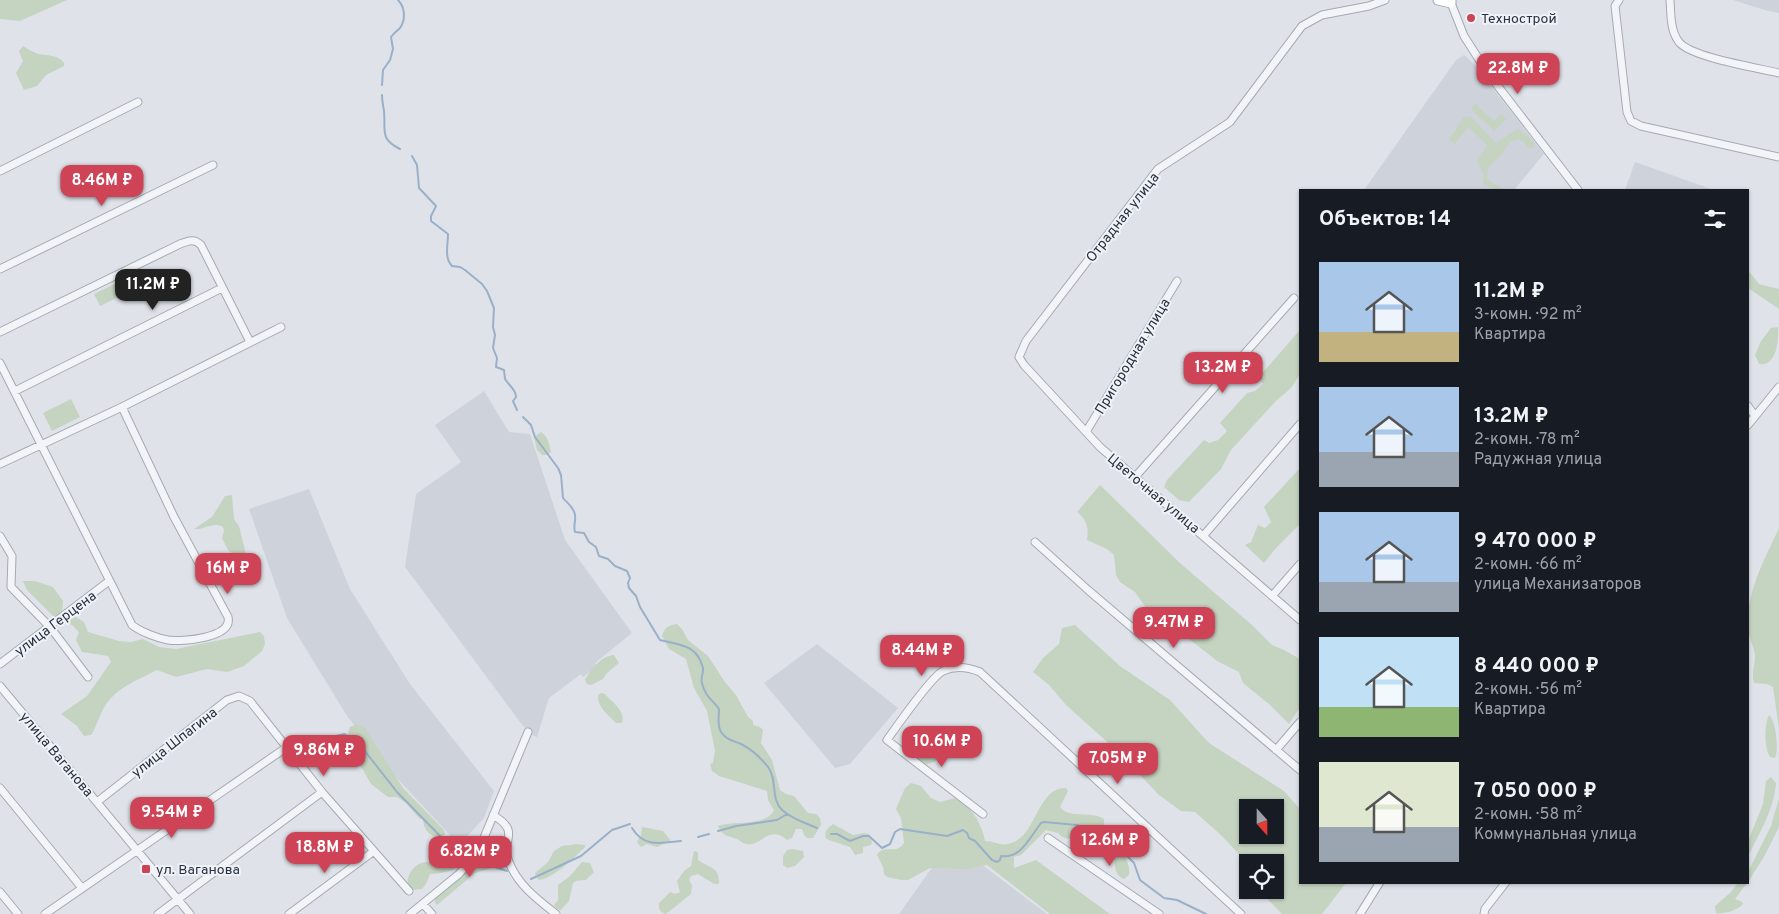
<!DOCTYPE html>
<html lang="ru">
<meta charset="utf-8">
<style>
body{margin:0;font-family:Overpass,sans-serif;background:#242831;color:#f1f3f6;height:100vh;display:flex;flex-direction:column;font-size:19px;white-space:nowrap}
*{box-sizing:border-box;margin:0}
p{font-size:16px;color:#9ea1a6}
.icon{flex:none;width:28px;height:28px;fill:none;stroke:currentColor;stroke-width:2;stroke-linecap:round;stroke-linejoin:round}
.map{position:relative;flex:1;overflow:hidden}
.details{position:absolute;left:1299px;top:189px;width:450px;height:695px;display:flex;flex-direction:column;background:#171b24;border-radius:0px;box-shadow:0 1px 4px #0004}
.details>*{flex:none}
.needle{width:32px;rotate:159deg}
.buttons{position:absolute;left:1239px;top:799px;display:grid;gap:10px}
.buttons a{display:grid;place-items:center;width:45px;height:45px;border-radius:0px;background:#171b24;box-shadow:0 1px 4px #0004;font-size:25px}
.price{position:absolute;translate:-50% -42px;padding:0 11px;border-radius:10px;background:#cf4357;color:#fff;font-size:16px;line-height:32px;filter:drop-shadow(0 1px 2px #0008)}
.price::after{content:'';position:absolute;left:50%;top:30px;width:15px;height:11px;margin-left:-8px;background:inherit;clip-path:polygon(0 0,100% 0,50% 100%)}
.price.current{background:#222;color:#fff}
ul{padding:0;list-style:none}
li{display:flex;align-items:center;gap:15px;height:125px;padding:0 20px}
li span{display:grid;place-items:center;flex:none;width:140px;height:100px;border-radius:0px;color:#555}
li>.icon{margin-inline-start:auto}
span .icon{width:60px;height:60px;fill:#fffc;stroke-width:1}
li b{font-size:21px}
h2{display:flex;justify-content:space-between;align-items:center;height:60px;padding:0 20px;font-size:21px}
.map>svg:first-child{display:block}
.built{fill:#ced2db}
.green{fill:#c5d3c1;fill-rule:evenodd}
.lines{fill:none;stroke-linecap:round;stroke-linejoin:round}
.stream{stroke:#9ab0c9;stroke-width:2}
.minor-casing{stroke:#a4aab3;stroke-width:9}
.major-casing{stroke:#9fa7b5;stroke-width:11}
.minor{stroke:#f2f4f7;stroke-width:7}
.major{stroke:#fff;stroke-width:9}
.poi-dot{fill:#cf4357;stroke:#eff2f6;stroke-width:2}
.labels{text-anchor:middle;stroke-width:4;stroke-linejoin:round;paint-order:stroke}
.poi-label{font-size:14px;fill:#283140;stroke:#eff2f6;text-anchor:start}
.street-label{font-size:14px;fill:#283140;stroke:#eff2f6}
</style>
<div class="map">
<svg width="1779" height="914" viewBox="0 0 1779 914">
<rect width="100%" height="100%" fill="#dfe3e9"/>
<path class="built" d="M1733,0H1779V13L1768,11Z
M1464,55L1474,64L1544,154L1514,190H1364L1456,60Z
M1635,162L1714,190H1625Z
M484,391L509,432L530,434L565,540L632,633L595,663L597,666L583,677L581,674L549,698L537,737L530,734L520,722L405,567L416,494L461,462L435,425Z
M309,489L350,589L410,684L494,791L484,818L459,845L395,776L347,716L287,618L249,509Z
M817,644L898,708L850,764L835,768L764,683Z
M951,841L1047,914H899Z"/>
<path class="green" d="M0,0H67L20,21L0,19Z
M23,46C28,49 33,52 38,54C48,56 57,54 64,63V66L46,75L37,86L24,90L16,73L23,61L19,51Z
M1475,104L1494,121L1501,114L1506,119L1494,131L1471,109Z
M1470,116L1496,143L1517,129L1527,135L1535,144L1534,147L1531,149L1519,139L1510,142L1503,153L1488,168L1487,179L1501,188L1499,190H1495L1483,183L1484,174L1477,162L1487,145L1468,127L1455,144L1449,140L1463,118Z
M1748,270L1759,284L1779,289V309L1748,288Z
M123,280L129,292L100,306L94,294Z
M1778,327C1779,339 1777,367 1759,364L1755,355L1761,341L1771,328Z
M1300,330V374L1291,388L1276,401L1231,450L1221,469L1189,502L1179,500L1164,487L1167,480L1204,440L1209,443L1218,440L1227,431L1220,423L1247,393L1255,391L1263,384L1258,378Z
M71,399L80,417L52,431L43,413Z
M541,432C548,436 549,444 551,452L547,455H542L537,450L534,437Z
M1300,468V524L1276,548L1264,563L1245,545L1251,542L1258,525L1265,528L1271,522L1264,507Z
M1100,485L1180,563L1252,625L1272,645L1284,650L1300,659V707L1289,724L1270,705L1243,683L1239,672L1217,661L1184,635L1151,615L1135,592L1120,582L1116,575L1114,555L1107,549L1087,540C1089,528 1087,520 1077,512Z
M232,495L234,519L239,526L247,558V569L245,573L240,572L236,563V556L228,550L222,538L224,531L223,527C212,521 206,530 194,529L212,517L225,496Z
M1779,528V729L1773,687L1767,684L1754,683C1751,673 1755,666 1755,656C1755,649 1748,636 1748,627C1746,591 1765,559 1779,528Z
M23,581H35L53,587L63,601L62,613L54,617L27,590Z
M74,616L84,622L88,632L119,641L131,642L143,639L159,647L176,649L260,632L264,636L265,644L262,651L244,666L227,672L207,669L176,677L157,670C138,680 117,687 105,706C100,713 97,726 91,735L84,736L77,726L61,714L87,696L111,662L108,656L82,652L76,640L79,632L72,625L65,623Z
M677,624L682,629L688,640L708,656L725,682L736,695L748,717L753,721V725L760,727L763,730L761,743L772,760L780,790L786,794L794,796L808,813L816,814L820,818L821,825L813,838H807L804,835L802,829H796L792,838L787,840C767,823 761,850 743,843C741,842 739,840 737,839C728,836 722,836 718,826C731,820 767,827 774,810L768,800L767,791L719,776L712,771L710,764L713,763L715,751L707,711L694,688L686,659L669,649L662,636C664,628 668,625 677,624Z
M1075,625L1120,666L1170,700L1209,743L1284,791L1300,809V882L1346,883L1322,914H1282L1259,890H1275V862L1247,863L1221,835L1195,812L1181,811L1159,795L1115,749L1066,705L1049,685L1033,672L1043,658L1059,644L1062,628ZM1248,808H1275V835H1248Z
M614,655L619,663L607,673L603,679L591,685L587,684L585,680C591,669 601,656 614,655Z
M601,693L605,694C612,702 626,711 622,723H616C608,715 597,707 598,695Z
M1769,715C1776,720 1779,750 1775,758L1770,757C1764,747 1764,725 1769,715Z
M357,724L365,728L403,788L444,830L445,834L443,836C431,839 424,831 423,820L419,818L406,803L397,797H388L371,784L356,758L354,743L349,740L348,733L350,727Z
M928,731H931L933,734L929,746L936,756V760L934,762L925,765L916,760L910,752C912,742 919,734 928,731Z
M1771,777L1776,783C1774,810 1759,833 1748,857V841L1763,804L1766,781Z
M911,783L921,786L931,798L940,802L955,798C971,805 982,824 985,841C993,841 1001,846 1008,844C1037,839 1036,787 1066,788L1068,791L1060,807C1071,820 1091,810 1104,819V830L1123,843C1122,854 1131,864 1129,875L1124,879C1110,873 1119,859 1109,852C1104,849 1095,848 1090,846L1086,849L1078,844L1077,839C1070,839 1062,839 1058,833L1046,830L1021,855L1014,857V868L1036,860L1110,914H1050L987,865L967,869L930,868L908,880H901L887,877L884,874L883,867L877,855C884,843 895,856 904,843L901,818L896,809L905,788Z
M1779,798V827L1765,855L1748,882V872L1771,826Z
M833,824L853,835L865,833L869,834L872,842L871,845L863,847V853L855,855L850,847L826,839C824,832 827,828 833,824Z
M642,827L663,831L671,841L657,847L647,844L641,847L637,842L641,835Z
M454,838L461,843L466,852C462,871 446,873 430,874L426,884L422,889L414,890L408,886C406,875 414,863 426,862C432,862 436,864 442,862C450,853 447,852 445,842Z
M494,839H499L503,842L504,848L500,861L492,868L475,873L437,905L435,903V899L478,862Z
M576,844L585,845V847C574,858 554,878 539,880L536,877L535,873L548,862L554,851L562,846Z
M793,849L803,851L804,857L795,866L787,868L783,865V856L787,850Z
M694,851L698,852V860C711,869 719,866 719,884H714L698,874L691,876L689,880L692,885L691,894L666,914C660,912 658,909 659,903L670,892L675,894L680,892L677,881L684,871L691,866Z
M582,862L590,863L594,872L586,880L576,881L573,883L569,901L561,910L557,909L554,905L558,900V885L570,876Z
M1739,882L1747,883L1735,899L1741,901L1743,904C1736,911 1725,914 1716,913L1715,906L1731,892Z"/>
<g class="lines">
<path class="stream" d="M382,85L383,70L390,60L393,49L391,37C394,33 397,31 400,28C406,19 405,7 398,0
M382,95C382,101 383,105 384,111C386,130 379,139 400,149
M412,156L417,165L419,188L436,206L431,216V221L448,234C448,245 444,258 452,266L460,267L465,270L482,284L487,291L494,308L493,327L495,335L493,348L497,358L496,367L504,370C504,371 505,378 505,379C509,386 516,389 516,397L513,401L517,410
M523,417L531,425L535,437L558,468L561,475L563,498C567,503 574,507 575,515C576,521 573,526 575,532L584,533L589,542L596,547L599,556L608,559L615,566L627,571L630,578L628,583L629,588L636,596L640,607L660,640C679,645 697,644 703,668C704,673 700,678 702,683C705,697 713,700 719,709C719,717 717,726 721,732C726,740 734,741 741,744C751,749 761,758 768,767C778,780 770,798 782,810C792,819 805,823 817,828
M336,736L344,734L357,741L397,792L445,841L466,847
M632,828C644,848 661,843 681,841
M718,831L736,826L777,820L787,814
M831,834H837L850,841L863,836H869L882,848L890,844L895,832L900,829L947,836L963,830L967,833L969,838L975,841L992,860L997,862L1000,860L1001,856C1021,859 1030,837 1041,823L1044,822L1077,825L1097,832L1129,858L1134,863L1140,880L1164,898L1177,900L1206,914
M698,837L709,834
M486,864L507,871
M531,879L581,856L612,830L630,824"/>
<defs>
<path id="minor" d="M1619,0L1615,6L1627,112L1631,121L1641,126L1779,157
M1670,0C1671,13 1670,31 1679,42C1690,57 1758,68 1779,73
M1451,3L1464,36L1487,72L1578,190
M0,171L138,102
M0,269L213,165
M0,332L180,244C188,241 194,238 201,245L250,342
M0,363L132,625C141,632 157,638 168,640C183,642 233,638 228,617L174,517L122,407
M15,391L222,288
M1748,406L1755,416
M1748,425L1779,387
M1086,432L1177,281
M0,464L122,407L281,327
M1135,477L1294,298
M1204,535L1300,424
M0,536L12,556L11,587L50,627L88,677
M1035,542L1088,590L1300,770
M1272,596L1300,564
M1300,620L1100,447L1024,365L1019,357L1026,341L1158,169L1230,122L1302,26L1322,15L1369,6L1385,0
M0,664L109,581
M0,686L190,914
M1276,750L1300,722
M0,788L82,888
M97,802L227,700L239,696L250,701L322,792L409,891
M983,814L887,740C897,726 931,677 943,671C956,665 968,667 980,672L1241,914
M493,815C523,833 499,840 509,862C518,885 537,899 556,914
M1048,838L1159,914
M0,892L18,914
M423,904L432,914
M45,914L287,747
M158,914L322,792
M289,914L374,851
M410,914L459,874L478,852L528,732
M1360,914L1380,882
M1484,914L1485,909L1506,882"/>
<path id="major" d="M1438,0L1451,3V0"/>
</defs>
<use href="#minor" class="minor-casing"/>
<use href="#major" class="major-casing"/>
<use href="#minor" class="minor"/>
<use href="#major" class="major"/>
</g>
<g class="poi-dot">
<circle cx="1471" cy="18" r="5"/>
<rect x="141" y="864" width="10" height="10" rx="2.5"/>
</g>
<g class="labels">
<g class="poi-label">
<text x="1481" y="23">Технострой</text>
<text x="156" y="874">ул. Ваганова</text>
</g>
<g class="street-label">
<text transform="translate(1122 217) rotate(-52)" y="5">Отрадная улица</text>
<text transform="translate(1132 356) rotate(-59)" y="5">Пригородная улица</text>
<text transform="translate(1154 493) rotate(40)" y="5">Цветочная улица</text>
<text transform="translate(55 623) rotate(-37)" y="5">улица Герцена</text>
<text transform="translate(174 742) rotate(-38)" y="5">улица Шпагина</text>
<text transform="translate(57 754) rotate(50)" y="5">улица Ваганова</text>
</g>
</g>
</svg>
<div class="buttons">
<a><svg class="needle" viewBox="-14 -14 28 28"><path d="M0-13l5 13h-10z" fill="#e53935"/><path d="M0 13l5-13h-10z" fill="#9ea1a6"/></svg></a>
<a><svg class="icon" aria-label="locate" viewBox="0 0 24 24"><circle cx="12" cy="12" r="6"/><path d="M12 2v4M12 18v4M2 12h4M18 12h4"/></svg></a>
</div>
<b class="price" style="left:1518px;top:95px">22.8M ₽</b>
<b class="price" style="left:102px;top:207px">8.46M ₽</b>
<b class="price current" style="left:153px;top:311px">11.2M ₽</b>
<b class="price" style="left:1223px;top:394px">13.2M ₽</b>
<b class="price" style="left:228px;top:595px">16M ₽</b>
<b class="price" style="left:1174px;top:649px">9.47M ₽</b>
<b class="price" style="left:922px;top:677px">8.44M ₽</b>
<b class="price" style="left:942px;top:768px">10.6M ₽</b>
<b class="price" style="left:324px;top:777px">9.86M ₽</b>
<b class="price" style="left:1118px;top:785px">7.05M ₽</b>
<b class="price" style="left:172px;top:839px">9.54M ₽</b>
<b class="price" style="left:1110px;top:867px">12.6M ₽</b>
<b class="price" style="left:325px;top:874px">18.8M ₽</b>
<b class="price" style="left:470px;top:878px">6.82M ₽</b>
<section class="details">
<h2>Объектов: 14<svg class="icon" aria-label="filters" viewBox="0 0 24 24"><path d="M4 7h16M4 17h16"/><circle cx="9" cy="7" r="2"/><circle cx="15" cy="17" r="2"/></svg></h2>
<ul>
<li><span style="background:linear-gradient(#a9c7e8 70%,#c2b280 0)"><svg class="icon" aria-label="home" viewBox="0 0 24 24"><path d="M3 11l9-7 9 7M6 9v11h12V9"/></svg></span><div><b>11.2M ₽</b><p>3-комн. · 92 m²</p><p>Квартира</p></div></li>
<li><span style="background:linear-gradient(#a9c7e8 65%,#9aa5b1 0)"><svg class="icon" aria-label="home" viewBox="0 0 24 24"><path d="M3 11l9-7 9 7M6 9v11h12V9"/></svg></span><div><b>13.2M ₽</b><p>2-комн. · 78 m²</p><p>Радужная улица</p></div></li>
<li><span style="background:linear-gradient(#a9c7e8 70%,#9aa5b1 0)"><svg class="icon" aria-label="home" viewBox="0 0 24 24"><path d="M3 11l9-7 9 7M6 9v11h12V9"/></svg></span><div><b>9 470 000 ₽</b><p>2-комн. · 66 m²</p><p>улица Механизаторов</p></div></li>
<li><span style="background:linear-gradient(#bfe0f5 70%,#8fb573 0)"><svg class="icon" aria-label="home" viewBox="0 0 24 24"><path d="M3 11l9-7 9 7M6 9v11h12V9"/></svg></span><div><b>8 440 000 ₽</b><p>2-комн. · 56 m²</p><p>Квартира</p></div></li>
<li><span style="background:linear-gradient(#dfe7d0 65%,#9aa5b1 0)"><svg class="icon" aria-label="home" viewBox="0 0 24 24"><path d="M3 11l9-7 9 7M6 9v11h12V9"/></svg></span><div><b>7 050 000 ₽</b><p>2-комн. · 58 m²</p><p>Коммунальная улица</p></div></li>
</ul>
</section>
</div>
